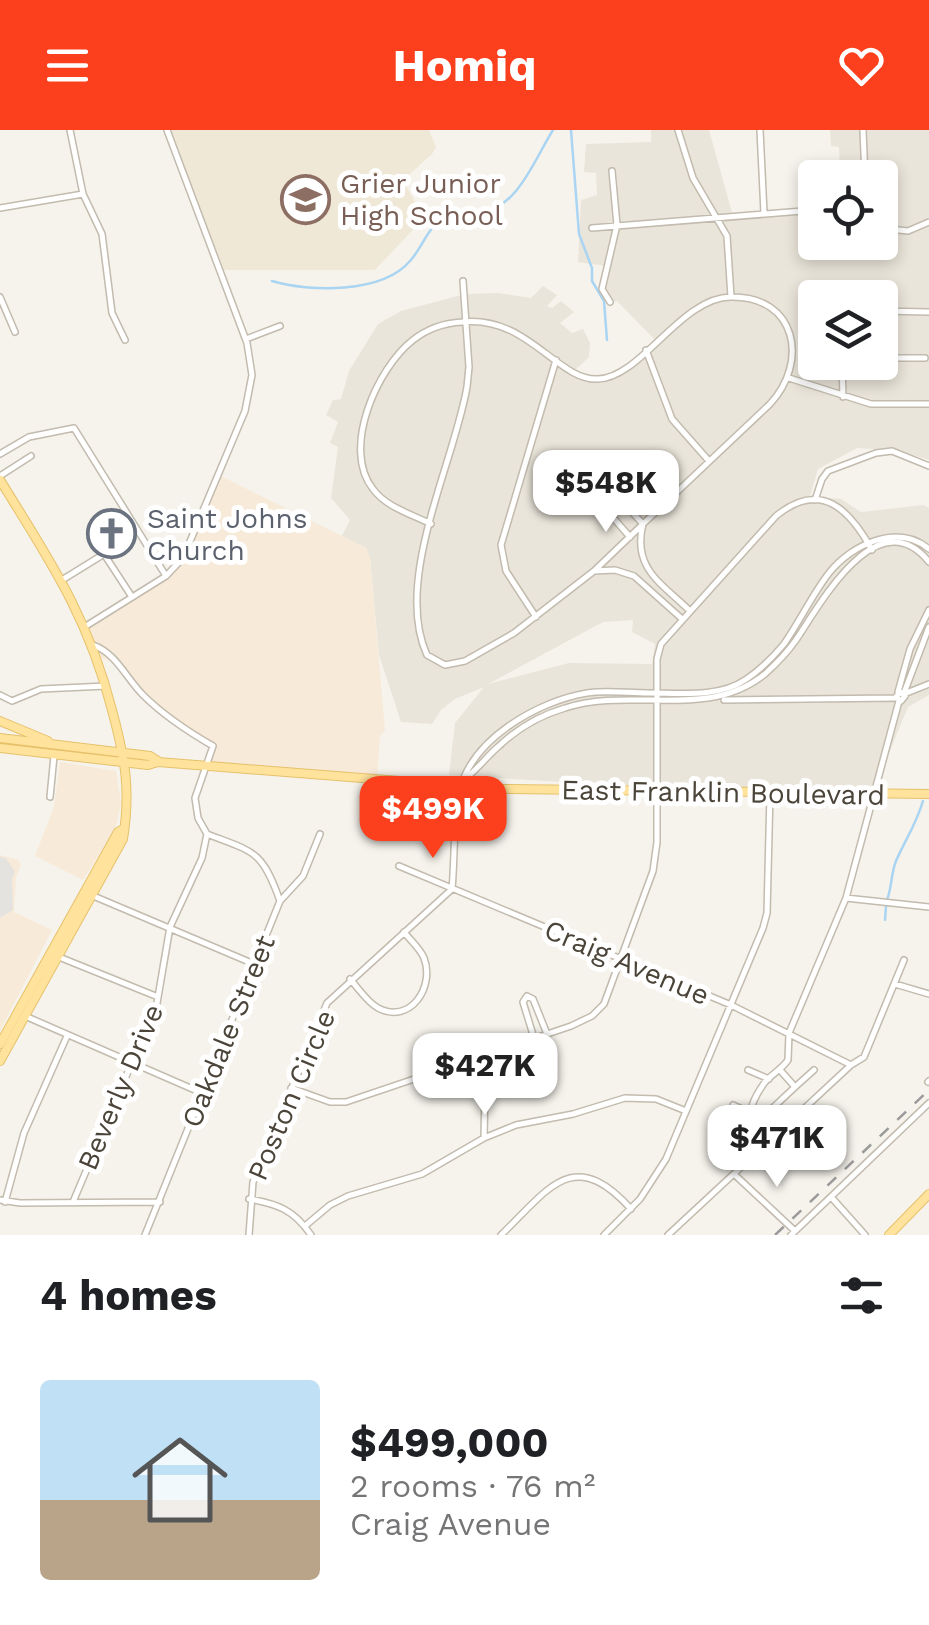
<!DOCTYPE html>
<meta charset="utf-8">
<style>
body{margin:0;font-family:"Work Sans",sans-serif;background:#f2f2f2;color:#202124;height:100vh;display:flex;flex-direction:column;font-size:38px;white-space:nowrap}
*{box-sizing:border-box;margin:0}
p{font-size:32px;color:#757577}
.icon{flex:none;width:55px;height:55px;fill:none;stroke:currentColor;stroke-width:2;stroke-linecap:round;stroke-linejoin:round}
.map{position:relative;height:1105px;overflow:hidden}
.sheet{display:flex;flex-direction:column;background:#fff;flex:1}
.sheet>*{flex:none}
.buttons{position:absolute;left:798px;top:30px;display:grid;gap:20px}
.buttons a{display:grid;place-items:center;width:100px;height:100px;border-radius:10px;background:#fff;box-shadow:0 5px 15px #0003;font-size:50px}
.price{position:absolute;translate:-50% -85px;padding:0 22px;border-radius:20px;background:#fff;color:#222;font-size:32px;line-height:65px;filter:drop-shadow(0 2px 5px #0008)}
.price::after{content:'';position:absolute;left:50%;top:60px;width:30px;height:22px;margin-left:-15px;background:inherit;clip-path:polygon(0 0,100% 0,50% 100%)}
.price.active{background:#fc3f1d;color:#fff}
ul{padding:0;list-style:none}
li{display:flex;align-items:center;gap:30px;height:250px;padding:0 40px}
li span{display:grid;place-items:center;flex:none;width:280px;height:200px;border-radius:10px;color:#555}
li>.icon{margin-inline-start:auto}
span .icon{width:120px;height:120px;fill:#fffc;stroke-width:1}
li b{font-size:42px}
h2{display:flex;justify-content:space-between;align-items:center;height:120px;padding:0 40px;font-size:42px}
header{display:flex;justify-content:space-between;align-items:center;height:130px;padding:0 40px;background:#fc3f1d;color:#fff;font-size:45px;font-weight:700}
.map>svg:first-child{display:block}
.residential{fill:#eae5da;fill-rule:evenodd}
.commercial{fill:#f7ead8}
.education{fill:#efe8d6}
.parking{fill:#e5e3e0}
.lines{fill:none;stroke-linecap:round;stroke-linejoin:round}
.stream{stroke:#a9d4f2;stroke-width:2.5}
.minor-casing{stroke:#c2bbae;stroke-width:8}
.major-casing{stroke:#e6c16a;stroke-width:10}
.minor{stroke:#fff;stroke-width:5}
.major{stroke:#ffe39c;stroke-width:8}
.rail{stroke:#9a9a9a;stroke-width:2.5;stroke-dasharray:12 12;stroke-linecap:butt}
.labels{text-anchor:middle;stroke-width:10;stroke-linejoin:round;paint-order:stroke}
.education-label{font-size:28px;fill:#785e54;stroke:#fff;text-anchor:start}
.worship-label{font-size:28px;fill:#5b616d;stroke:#fff;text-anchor:start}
.street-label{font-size:28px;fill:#4b4439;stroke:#fff}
</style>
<header><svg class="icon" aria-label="menu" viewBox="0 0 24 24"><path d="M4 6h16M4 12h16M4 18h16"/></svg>Homiq<svg class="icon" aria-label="heart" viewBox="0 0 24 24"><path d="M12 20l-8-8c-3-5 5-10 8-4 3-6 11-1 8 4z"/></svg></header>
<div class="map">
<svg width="929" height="1105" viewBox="0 0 929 1105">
<rect width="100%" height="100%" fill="#f6f3ec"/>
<path class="residential" d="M651,0H709L733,86L815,80V112H880V48L840,47L839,17L831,16L830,0H929V330L900,321L857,318L818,339L810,366L841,369L861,382L923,375L929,378V565L908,577L872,664L676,659L449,645L455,593L484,557L455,569L441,580L432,594L401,592L379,525L370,428L366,418L342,406L350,390L331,368L338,317L330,313L338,292L326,285L333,270L341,269L349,241L378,194L401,181L465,164L498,163L531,168L543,156L557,165L547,176L552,178L561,171L574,182L560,193L572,203L583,199L590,213L589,227L574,241L588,248L616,245L656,211L617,171L610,172L602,159L606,136L578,132L581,70L597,65L596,43L584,42L586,14L651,12ZM815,168H880V232H815ZM633,490L632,502L655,514L652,534L569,533L488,554L603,492Z"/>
<path class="commercial" d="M221,346L366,418L370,428L385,600L380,606L377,649L205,636L212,615L163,583L116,534L97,526L86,496L166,445L186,423Z
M60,632L116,641L121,673L115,701L83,750L35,726L54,677Z
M0,725L18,730L21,735L16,747L14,782L52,800L0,901Z"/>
<path class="education" d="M169,0H429L436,17L432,24L403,50L424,88L375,140H224Z"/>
<path class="parking" d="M0,727L6,728L15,742L12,749L13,780L0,788Z"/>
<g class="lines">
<path class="stream" d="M571,0L579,104L592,138V151L604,171L607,210
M272,151C309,162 382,164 410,131C422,118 427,99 442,89C453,80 466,87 479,85C519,76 534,30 553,0
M887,770C892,757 891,743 896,731C906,708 915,697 923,671
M885,790L886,776"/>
<defs>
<path id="minor" d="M70,0L83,64L102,104L112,183L125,210
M678,0L693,48L727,106L731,167
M760,0L764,83
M863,0L865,48
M0,78L83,64
M592,98L815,80
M880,98L908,101L929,92
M463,151L469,237L467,257C454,333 393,451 427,525L445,535L465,531L514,503L594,441L615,440L634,446L681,488
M0,167L15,202
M610,172L602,159L617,95L612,41
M880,181L929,182
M246,209L280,196
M646,220L672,289L709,331
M880,228H925
M842,232L843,267
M789,248L871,274H929
M0,324L29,307L74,298L166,446
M0,346L31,326
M815,370L822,349L828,341L876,323L892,321L929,336
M431,394C411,384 386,377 373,359C341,319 377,238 413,210C427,199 444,193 462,192C528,185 557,251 598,249C641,248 681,167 731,167C797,166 809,232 770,274L643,394C632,438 661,453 689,480
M594,441L643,394L608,356L596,355L595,367L630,407
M62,450L104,424L132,467
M536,487L506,441L501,415L556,230
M86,496L166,446L183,428L245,281L252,245L247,213L167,0
M898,562L910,519L929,480
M900,562L905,566L901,571L896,567Z
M904,563L929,497
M904,564L929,554
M0,565L12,571L41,559L106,556
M724,570L896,568
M466,648C478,639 487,626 499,616C517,599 541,585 565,578C631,556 707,591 765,544C776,534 787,523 796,510C819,476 877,368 929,432
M50,667L54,626
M207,704C254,722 262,720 280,771
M399,736L731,875L851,935
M452,759C455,727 453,691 460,660C472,609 538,571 587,563C607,560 628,563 648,563C679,563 718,568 745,550C759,541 773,527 784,514C800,491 812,465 829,443C852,414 898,393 929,419
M91,765L254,834
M846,768L929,777
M59,827L158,867
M350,849C359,859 367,872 378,878C411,895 435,856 424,828C420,818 410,810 404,802
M895,854L929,864
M25,886L204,964
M534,908L523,872L527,866L533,869L547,904
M481,927L485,960L484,1008
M748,940L769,949
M780,940L795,957L814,940
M928,952L929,951
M291,958L330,972H346L571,896L592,886L604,874L653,741L657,712V529L661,514L776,386C821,349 850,380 872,420
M733,975L751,983
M722,1013L732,1016L795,957
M762,1017C744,994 747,977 765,952C772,944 782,939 788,930L789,903L846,768L899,571
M735,1045L795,1101
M832,1068L865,1105
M249,1069C278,1074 294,1080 311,1105
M0,1070L20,1073L160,1072
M5,1072L24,1003L67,906
M73,1072L157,873L170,797L202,728L207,704L198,688L195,668L213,616C187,601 164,586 143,565C126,548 116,523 93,515
M305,1096L330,1075L348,1066L422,1044L484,1008L516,995L573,984L625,968L656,969L686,981
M145,1105L280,771L303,746L320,704
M249,1105L253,1052L327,873L452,759
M501,1105C549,1059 573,1015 631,1079
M604,1105L640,1069L666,1029L763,798L767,783L770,663
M668,1105L851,935L864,927L904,830
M791,1105L929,973"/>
<path id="major" d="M0,350C50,431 88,486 112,580C125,628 131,660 123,709L0,931
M0,591L48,611
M0,608L150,626L158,631
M0,618L148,635L158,632L501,659L929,664
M0,914L118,702L123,699
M889,1105L929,1064"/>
</defs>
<use href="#minor" class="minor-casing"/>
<use href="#major" class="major-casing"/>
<use href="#minor" class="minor"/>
<use href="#major" class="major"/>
<path class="rail" d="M775,1105L929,960"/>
</g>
<defs>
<symbol id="school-ring" viewBox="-11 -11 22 22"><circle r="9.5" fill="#fff" stroke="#8d6e63" stroke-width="1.5"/><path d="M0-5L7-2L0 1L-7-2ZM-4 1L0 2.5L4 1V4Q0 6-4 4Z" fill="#8d6e63"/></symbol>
<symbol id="church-ring" viewBox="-11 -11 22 22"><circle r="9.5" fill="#fff" stroke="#6b7280" stroke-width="1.5"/><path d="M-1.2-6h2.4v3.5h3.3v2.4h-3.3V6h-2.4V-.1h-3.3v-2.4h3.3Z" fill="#6b7280"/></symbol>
</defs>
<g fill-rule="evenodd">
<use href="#school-ring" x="278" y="42" width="55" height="55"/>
<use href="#church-ring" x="84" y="376" width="55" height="55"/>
</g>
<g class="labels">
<g class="education-label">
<text x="340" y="63">Grier Junior<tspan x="340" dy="32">High School</tspan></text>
</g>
<g class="worship-label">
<text x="147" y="398">Saint Johns<tspan x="147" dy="32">Church</tspan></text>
</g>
<g class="street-label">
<text transform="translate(723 662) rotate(1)" y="10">East Franklin Boulevard</text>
<text transform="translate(627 832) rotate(23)" y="10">Craig Avenue</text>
<text transform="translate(228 901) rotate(-68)" y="10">Oakdale Street</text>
<text transform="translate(120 957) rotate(-67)" y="10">Beverly Drive</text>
<text transform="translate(291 965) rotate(-67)" y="10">Poston Circle</text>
</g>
</g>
</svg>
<div class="buttons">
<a><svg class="icon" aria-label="locate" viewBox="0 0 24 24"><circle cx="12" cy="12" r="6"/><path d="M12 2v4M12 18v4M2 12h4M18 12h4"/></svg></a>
<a><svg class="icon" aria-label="layers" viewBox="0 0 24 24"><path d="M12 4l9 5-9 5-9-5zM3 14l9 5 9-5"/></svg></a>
</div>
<b class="price" style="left:606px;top:405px">$548K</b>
<b class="price active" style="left:433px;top:731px">$499K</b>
<b class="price" style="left:485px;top:988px">$427K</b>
<b class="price" style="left:777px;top:1060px">$471K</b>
</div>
<section class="sheet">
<h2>4 homes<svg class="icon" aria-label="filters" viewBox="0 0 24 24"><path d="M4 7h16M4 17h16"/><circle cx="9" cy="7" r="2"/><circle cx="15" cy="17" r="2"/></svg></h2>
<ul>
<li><span style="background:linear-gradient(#bfe0f5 60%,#b9a48a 0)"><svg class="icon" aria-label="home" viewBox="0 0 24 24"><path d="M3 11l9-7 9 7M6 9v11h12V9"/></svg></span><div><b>$499,000</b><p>2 rooms · 76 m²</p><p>Craig Avenue</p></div></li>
</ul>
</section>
